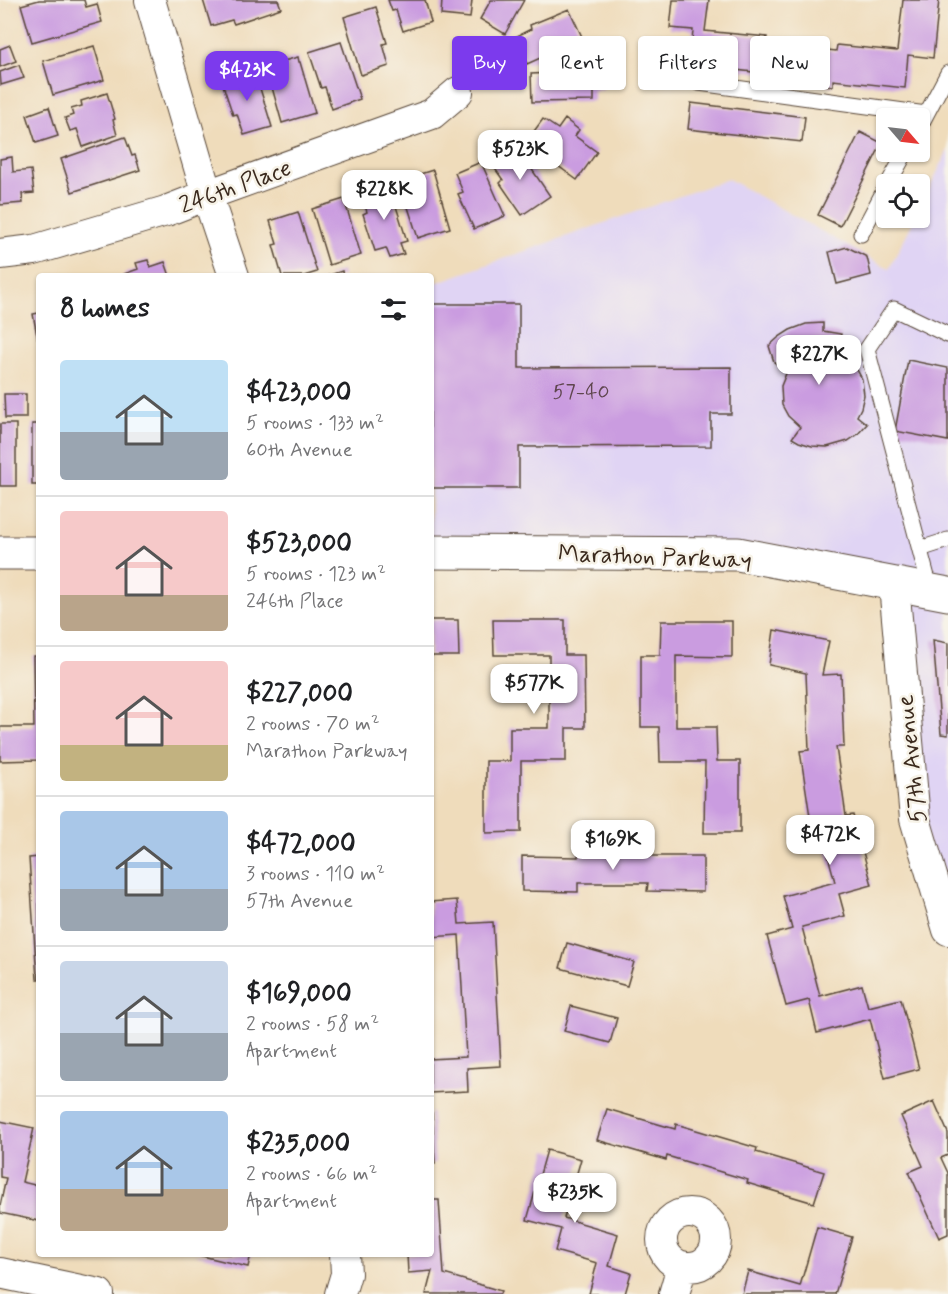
<!DOCTYPE html>
<meta charset="utf-8">
<style>
body{margin:0;font-family:Mynerve,sans-serif;background:#f6f6f6;color:#202124;height:100vh;display:flex;flex-direction:column;font-size:22px;white-space:nowrap}
*{box-sizing:border-box;margin:0}
p{font-size:20px;color:#757577}
.icon{flex:none;width:33px;height:33px;fill:none;stroke:currentColor;stroke-width:2;stroke-linecap:round;stroke-linejoin:round}
.map{position:relative;flex:1;overflow:hidden}
.panel{position:absolute;left:36px;top:273px;width:398px;height:984px;display:flex;flex-direction:column;background:#fff;border-radius:6px;box-shadow:0 2px 4px #0004}
.panel>*{flex:none}
.guide{position:absolute;left:452px;top:36px;width:406px;height:54px;display:flex;gap:12px}
.needle{width:39px;rotate:118deg}
.buttons{position:absolute;left:876px;top:108px;display:grid;gap:12px}
.buttons a{display:grid;place-items:center;width:54px;height:54px;border-radius:6px;background:#fff;box-shadow:0 2px 4px #0004;font-size:30px}
.price{position:absolute;translate:-50% -51px;padding:0 14px;border-radius:12px;background:#fff;color:#222;font-size:20px;line-height:39px;filter:drop-shadow(0 2px 3px #0008)}
.price::after{content:'';position:absolute;left:50%;top:36px;width:18px;height:14px;margin-left:-9px;background:inherit;clip-path:polygon(0 0,100% 0,50% 100%)}
.price.active{background:#7c3aed;color:#fff}
ul{padding:0;list-style:none}
li{display:flex;align-items:center;gap:18px;height:150px;padding:0 24px}
li+li{border-top:2px solid #e0e0e0}
li span{display:grid;place-items:center;flex:none;width:168px;height:120px;border-radius:6px;color:#555}
li>.icon{margin-inline-start:auto}
span .icon{width:72px;height:72px;fill:#fffc;stroke-width:1}
li b{font-size:26px}
h2{display:flex;justify-content:space-between;align-items:center;height:72px;padding:0 24px;font-size:26px}
.chip{padding:0 21px;border-radius:6px;background:#fff;box-shadow:0 2px 4px #0004;font-size:21px;line-height:54px}
.chip.active{background:#7c3aed;color:#fff}
.map>svg:first-child{display:block}
.built{fill:#e0d4f4}
.building{fill:#ca9ce0}
.lines{fill:none;stroke-linecap:round;stroke-linejoin:round}
.lane-casing{stroke:#564536;stroke-width:17}
.street-casing{stroke:#564536;stroke-width:32}
.secondary-casing{stroke:#564536;stroke-width:35}
.lane{stroke:#fff;stroke-width:15}
.street{stroke:#fff;stroke-width:30}
.secondary{stroke:#fff;stroke-width:33}
.labels{text-anchor:middle;stroke-width:5;stroke-linejoin:round;paint-order:stroke}
.number-label{font-size:21px;fill:#5f464e}
.street-label{font-size:24px;fill:#3b2a1e;stroke:#f7f3e8}
</style>
<div class="map">
<svg width="948" height="1294" viewBox="0 0 948 1294">
<rect width="100%" height="100%" fill="#f7f3e8"/>
<filter id="ink" filterUnits="userSpaceOnUse"><feTurbulence type="fractalNoise" baseFrequency=".0167" numOctaves="2"/><feDisplacementMap in="SourceGraphic" scale="12" xChannelSelector="R" yChannelSelector="G"/><feConvolveMatrix kernelMatrix="1 2 1 2 8 2 1 2 1" color-interpolation-filters="sRGB"/></filter>
<filter id="wash" filterUnits="userSpaceOnUse"><feTurbulence type="fractalNoise" baseFrequency=".008" numOctaves="4" result="noise"/><feDisplacementMap in="SourceGraphic" scale="24" xChannelSelector="R" yChannelSelector="G"/><feGaussianBlur stdDeviation="1.35" result="paint"/><feColorMatrix in="noise" values="0 0 0 0 0 0 0 0 0 0 0 0 0 0 0 0 0 1.4 0 .05"/><feComposite in="paint" operator="in"/></filter>
<g filter="url(#wash)">
<rect width="100%" height="100%" fill="#efdcbb"/>
<path class="built" d="M948,150V934L915,837L896,587L739,556L431,550L430,285L728,179L889,269L915,218H920V208Z"/>
<g id="blocks">
<path class="building" d="M39,0H84L86,7L97,4L102,22L32,42L21,5Z
M203,0H278L281,8L234,24L232,20L211,26Z
M388,0H425L431,22L403,31L396,10L392,11Z
M442,0H472L470,18L441,15Z
M491,0H524L505,34L480,19Z
M673,0H709L705,31L767,37L766,43L836,51L837,45L897,51L903,0H939L933,58L908,55L905,88L833,80V86L761,78L762,73L690,65L693,30L670,28Z
M376,7L387,43L383,44L389,66L361,75L344,17Z
M569,9L583,39L527,64L515,37L531,29L530,25Z
M341,42L360,99L332,109L325,87L321,88L309,52Z
M10,45L16,61L0,67V49Z
M94,46L104,80L53,95L43,61Z
M298,57L299,62H300L315,113L282,123L266,66Z
M19,65L24,78L1,85L0,72Z
M552,67H592V70H603V90H594V101L532,102L531,74L552,73Z
M254,69L272,127L244,135L237,114L233,115L221,79Z
M107,93L115,119L113,120L117,135L83,147L77,129L70,131L65,118L73,115L71,109L82,106L81,101Z
M691,103L805,117L802,142L688,129Z
M49,107L58,136L36,143L27,115Z
M543,119L558,129L565,119L579,130L575,136L597,152L577,180L526,142Z
M860,132L882,143L840,226L818,215Z
M125,137L132,156L135,155L140,170L72,192L61,159Z
M516,146L550,196L522,215L500,183L503,180L491,163Z
M12,157L13,172L31,170L34,193L22,194L23,203L0,205V159Z
M481,162L505,216L474,229L458,194L463,192L455,173Z
M433,170L450,228L418,238L406,201L411,200L404,179Z
M389,184L407,241L400,243L404,254L390,258L386,248L375,251L363,214L367,212L361,193Z
M344,199L361,255L329,265L312,209Z
M298,212L317,272L304,276H282L273,245L277,244L270,221Z
M847,247L867,257L871,275L837,284L829,252Z
M148,260L150,267L165,262L170,276H124V274L138,269L136,263Z
M342,271L343,276H327Z
M430,304H519V368L731,367V414H711V446L519,447V488H430Z
M39,313V341H38L33,314Z
M823,323V331L841,334L839,341L851,348L844,357L856,368L862,379L864,395L861,408L857,416L867,424L857,435L848,441L827,447L812,446L799,442L792,438L800,427L788,416L782,405L781,386L787,371L774,362L769,346L779,337L790,330L806,324Z
M908,360L948,368V441L895,431Z
M4,394H26V418H5Z
M0,424H16V486H0Z
M32,424H39V485H32Z
M430,620H458L459,656H430Z
M493,620H565V655H584L585,728H566V761H521V832L486,833V761H510V728H549V655H494Z
M661,621H732V657L676,656V727H716L717,761H740V833H704L705,762H660L659,727H641V655H660Z
M774,630L829,641L822,675L841,674L844,747H836L846,816L853,815L872,885L839,894L845,916L802,927L820,996L862,985L868,1007L901,999L919,1069L885,1078L870,1019L817,1033L809,1000L786,1006L767,936L792,929L783,896L835,882L819,822L811,823L800,751L809,750L806,673L769,665Z
M933,640L948,643V735L941,734Z
M33,656H39V760L0,761V727H34Z
M579,851H647L648,856H703V892L647,891L648,883H578V892L522,891V856L578,857Z
M39,857V979H37L29,858Z
M457,900L459,924L493,922L501,1066L467,1068L468,1091L430,1093V1059L466,1057L459,935L430,937V902Z
M567,943L634,962L627,986L560,968Z
M571,1006L617,1018L610,1043L564,1031Z
M934,1101L948,1133V1155L941,1158L948,1173V1234L939,1238L909,1172L923,1166L901,1116Z
M607,1109L675,1129L676,1124L757,1148L756,1152L824,1172L814,1203L747,1183L748,1180L667,1156L666,1160L597,1140Z
M430,1113H432L435,1164H430Z
M0,1121L34,1128L22,1182L39,1186V1221L0,1213V1206L6,1178L0,1177Z
M547,1150L581,1159L564,1218L618,1234L609,1266L631,1273L625,1294H589L597,1263L555,1251L561,1229L527,1220Z
M430,1200H439L444,1274L501,1291L500,1294H426L432,1271L408,1273L407,1254H430Z
M817,1227L852,1237L835,1294H742L748,1271L800,1286Z
M194,1254H251L248,1267Z"/>
</g>
</g>
<g filter="url(#ink)">
<use href="#blocks" fill-opacity="0" stroke="#564536" stroke-width="1.5"/>
<g class="lines">
<defs>
<path id="lane" d="M699,83L926,114
M920,126L948,73
M888,184L906,152
M861,234L886,187
M920,549L948,540
M931,592L867,349L894,309L948,335"/>
<path id="street" d="M150,0L207,195L234,276
M0,254L34,250L166,211L207,195L432,114L458,92
M894,585L915,819L948,930
M662 1240a27 27 0 1 1 54 0a27 27 0 1 1-54 0Z
M0,1273L99,1294
M340,1294L346,1274L345,1254
M674,1294L682,1266"/>
<path id="secondary" d="M430,552L738,554L948,594
M0,553H39"/>
</defs>
<use href="#lane" class="lane-casing"/>
<use href="#street" class="street-casing"/>
<use href="#secondary" class="secondary-casing"/>
<use href="#lane" class="lane"/>
<use href="#street" class="street"/>
<use href="#secondary" class="secondary"/>
</g>
</g>
<g class="labels">
<g class="number-label">
<text x="581" y="398">57-40</text>
</g>
<g class="street-label">
<text transform="translate(235 186) rotate(-20)" y="8">246th Place</text>
<text transform="translate(655 556) rotate(2)" y="8">Marathon Parkway</text>
<text transform="translate(911 759) rotate(-96)" y="8">57th Avenue</text>
</g>
</g>
</svg>
<div class="buttons">
<a><svg class="needle" viewBox="-14 -14 28 28"><path d="M0-13l5 13h-10z" fill="#e53935"/><path d="M0 13l5-13h-10z" fill="#757577"/></svg></a>
<a><svg class="icon" aria-label="locate" viewBox="0 0 24 24"><circle cx="12" cy="12" r="6"/><path d="M12 2v4M12 18v4M2 12h4M18 12h4"/></svg></a>
</div>
<b class="price active" style="left:247px;top:102px">$423K</b>
<b class="price" style="left:520px;top:181px">$523K</b>
<b class="price" style="left:384px;top:221px">$228K</b>
<b class="price" style="left:819px;top:386px">$227K</b>
<b class="price" style="left:534px;top:715px">$577K</b>
<b class="price" style="left:830px;top:866px">$472K</b>
<b class="price" style="left:613px;top:871px">$169K</b>
<b class="price" style="left:575px;top:1224px">$235K</b>
<div class="guide">
<a class="chip active">Buy</a>
<a class="chip">Rent</a>
<a class="chip">Filters</a>
<a class="chip">New</a>
</div>
<section class="panel">
<h2>8 homes<svg class="icon" aria-label="filters" viewBox="0 0 24 24"><path d="M4 7h16M4 17h16"/><circle cx="9" cy="7" r="2"/><circle cx="15" cy="17" r="2"/></svg></h2>
<ul>
<li><span style="background:linear-gradient(#bfe0f5 60%,#9aa5b1 0)"><svg class="icon" aria-label="home" viewBox="0 0 24 24"><path d="M3 11l9-7 9 7M6 9v11h12V9"/></svg></span><div><b>$423,000</b><p>5 rooms · 133 m²</p><p>60th Avenue</p></div></li>
<li><span style="background:linear-gradient(#f6c9c9 70%,#b9a48a 0)"><svg class="icon" aria-label="home" viewBox="0 0 24 24"><path d="M3 11l9-7 9 7M6 9v11h12V9"/></svg></span><div><b>$523,000</b><p>5 rooms · 123 m²</p><p>246th Place</p></div></li>
<li><span style="background:linear-gradient(#f6c9c9 70%,#c2b280 0)"><svg class="icon" aria-label="home" viewBox="0 0 24 24"><path d="M3 11l9-7 9 7M6 9v11h12V9"/></svg></span><div><b>$227,000</b><p>2 rooms · 70 m²</p><p>Marathon Parkway</p></div></li>
<li><span style="background:linear-gradient(#a9c7e8 65%,#9aa5b1 0)"><svg class="icon" aria-label="home" viewBox="0 0 24 24"><path d="M3 11l9-7 9 7M6 9v11h12V9"/></svg></span><div><b>$472,000</b><p>3 rooms · 110 m²</p><p>57th Avenue</p></div></li>
<li><span style="background:linear-gradient(#c9d6e8 60%,#9aa5b1 0)"><svg class="icon" aria-label="home" viewBox="0 0 24 24"><path d="M3 11l9-7 9 7M6 9v11h12V9"/></svg></span><div><b>$169,000</b><p>2 rooms · 58 m²</p><p>Apartment</p></div></li>
<li><span style="background:linear-gradient(#a9c7e8 65%,#b9a48a 0)"><svg class="icon" aria-label="home" viewBox="0 0 24 24"><path d="M3 11l9-7 9 7M6 9v11h12V9"/></svg></span><div><b>$235,000</b><p>2 rooms · 66 m²</p><p>Apartment</p></div></li>
</ul>
</section>
</div>
